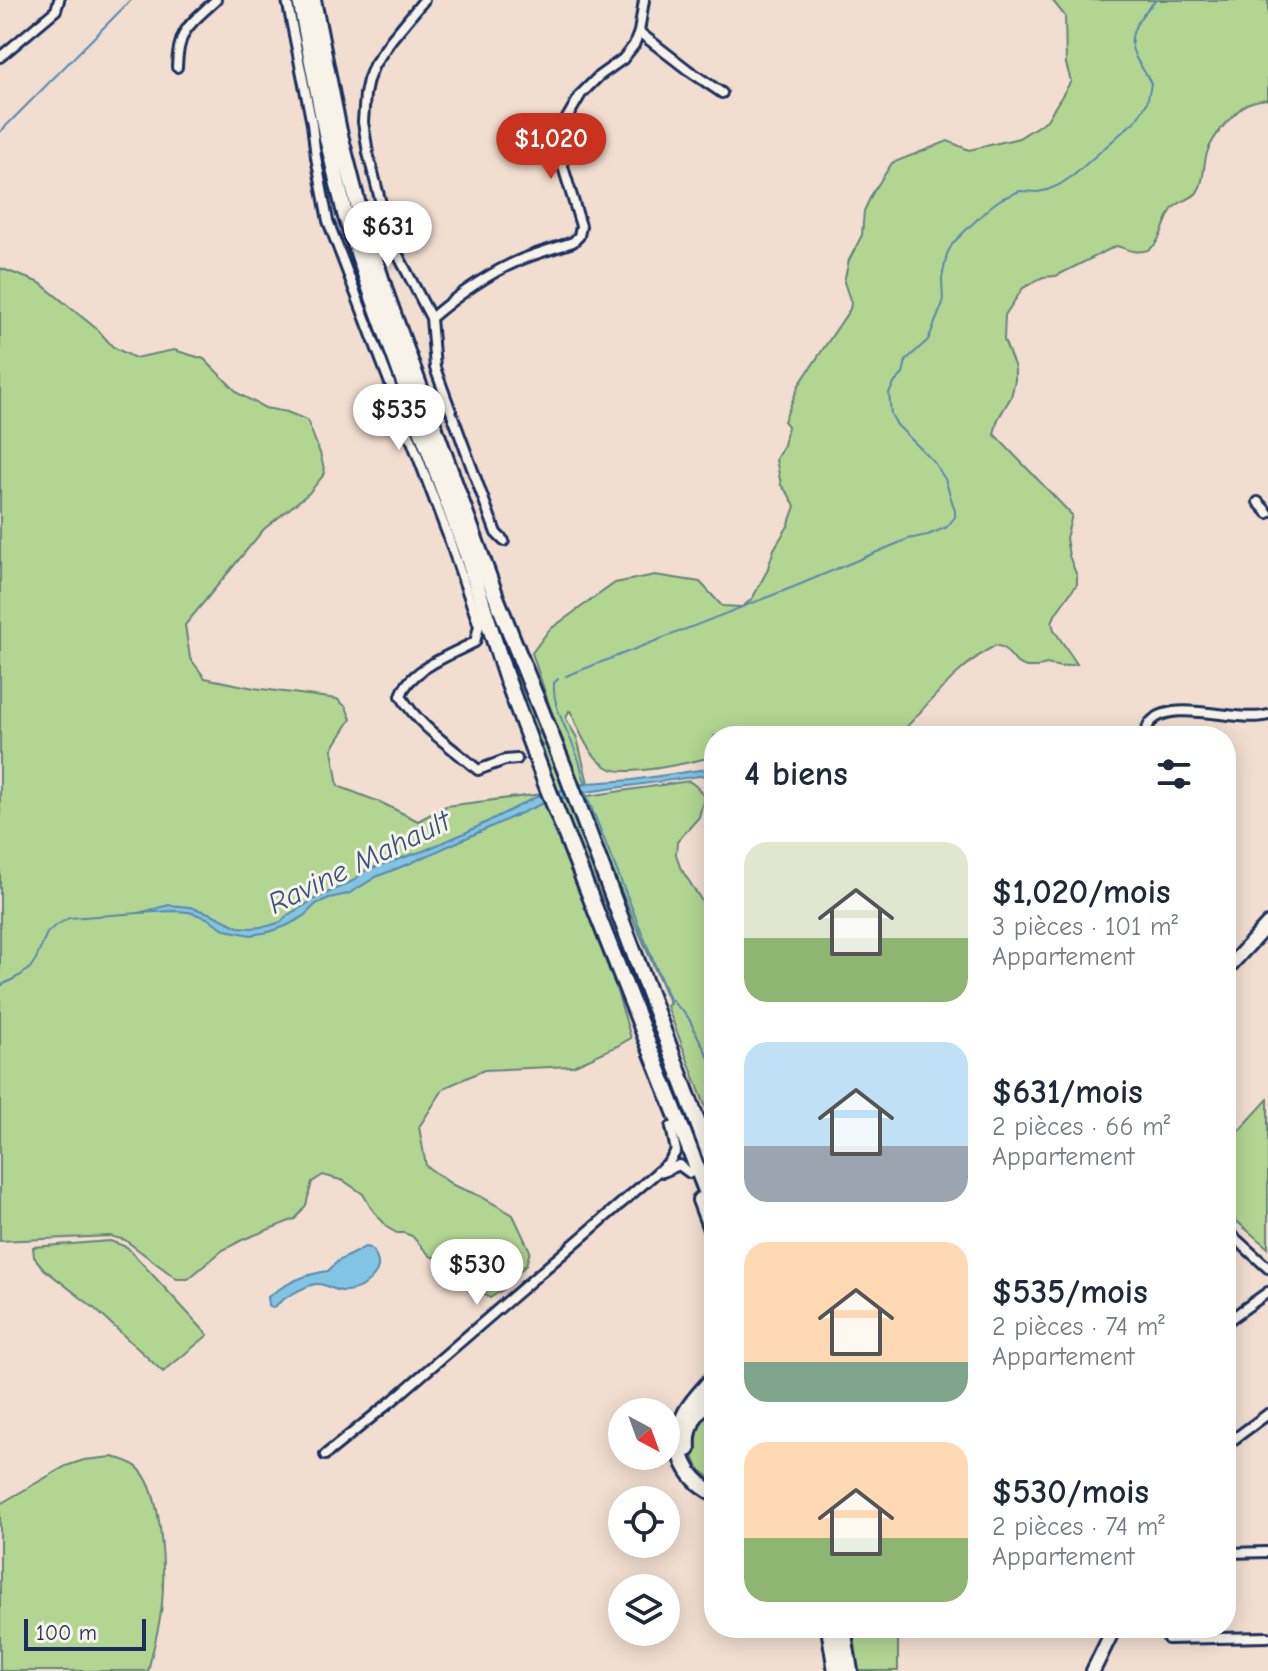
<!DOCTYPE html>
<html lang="fr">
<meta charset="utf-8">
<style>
body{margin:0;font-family:"Comic Neue",sans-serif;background:#f6f6f7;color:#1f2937;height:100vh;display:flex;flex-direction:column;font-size:30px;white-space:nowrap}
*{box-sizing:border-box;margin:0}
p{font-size:26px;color:#747a83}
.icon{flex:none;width:44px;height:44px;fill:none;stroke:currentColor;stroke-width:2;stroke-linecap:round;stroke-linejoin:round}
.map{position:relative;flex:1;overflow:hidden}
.details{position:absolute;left:704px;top:726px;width:532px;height:912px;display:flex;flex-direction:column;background:#fff;border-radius:32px;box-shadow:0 4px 20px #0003}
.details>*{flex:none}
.needle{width:52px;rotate:139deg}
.controls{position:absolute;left:608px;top:1398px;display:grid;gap:16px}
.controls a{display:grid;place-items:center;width:72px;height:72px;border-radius:50%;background:#fff;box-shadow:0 4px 20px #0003;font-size:40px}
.scale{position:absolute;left:24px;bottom:20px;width:122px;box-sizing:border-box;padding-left:8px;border:4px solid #1b2f5e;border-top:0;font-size:22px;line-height:28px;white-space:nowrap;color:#1b2f5e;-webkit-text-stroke:6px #f7f3e8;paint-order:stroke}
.price{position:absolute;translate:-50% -68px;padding:0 18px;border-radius:28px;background:#fff;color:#222;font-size:26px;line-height:52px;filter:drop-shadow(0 2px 4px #0008)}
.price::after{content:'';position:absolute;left:50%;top:48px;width:24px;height:18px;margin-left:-12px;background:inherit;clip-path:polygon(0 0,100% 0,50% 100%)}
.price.selected{background:#c8321e;color:#fff}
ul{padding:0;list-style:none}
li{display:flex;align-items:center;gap:24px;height:200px;padding:0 40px}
li span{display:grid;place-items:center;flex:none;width:224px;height:160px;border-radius:24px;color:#555}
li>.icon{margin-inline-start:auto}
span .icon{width:96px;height:96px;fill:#fffc;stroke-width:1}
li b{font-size:34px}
h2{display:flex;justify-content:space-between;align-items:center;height:96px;padding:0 40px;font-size:34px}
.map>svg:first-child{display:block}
.green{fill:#b2d692;stroke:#668278;stroke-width:2}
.water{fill:#82c4e3;stroke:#5988ae;stroke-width:2}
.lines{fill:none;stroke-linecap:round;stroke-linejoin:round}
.stream{stroke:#5988ae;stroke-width:2}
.minor-casing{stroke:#1b2f5e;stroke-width:14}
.secondary-casing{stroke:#1b2f5e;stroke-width:18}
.primary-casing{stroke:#1b2f5e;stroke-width:18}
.trunk-casing{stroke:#1b2f5e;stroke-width:20}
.minor{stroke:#f7f3e8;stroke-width:8}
.secondary{stroke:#f7f3e8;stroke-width:12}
.primary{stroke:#f7f3e8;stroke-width:12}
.trunk{stroke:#f7f3e8;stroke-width:14}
.labels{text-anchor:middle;stroke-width:6;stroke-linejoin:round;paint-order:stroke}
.water-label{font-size:30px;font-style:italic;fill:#35547f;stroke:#f7f3e8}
</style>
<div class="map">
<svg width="1268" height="1671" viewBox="0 0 1268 1671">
<rect width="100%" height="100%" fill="#f1ded0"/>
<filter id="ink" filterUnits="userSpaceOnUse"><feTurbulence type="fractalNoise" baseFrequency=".0125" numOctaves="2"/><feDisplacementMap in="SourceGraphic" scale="16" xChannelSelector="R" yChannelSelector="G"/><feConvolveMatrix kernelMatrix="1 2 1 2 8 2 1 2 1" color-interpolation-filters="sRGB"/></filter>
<g filter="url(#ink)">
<path class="green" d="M1052,0H1268V99C1261,100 1251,101 1245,105C1231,116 1212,137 1207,153C1203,165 1205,178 1199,189C1194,201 1178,199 1171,211C1161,227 1161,256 1133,251C1127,250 1123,247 1116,246L1056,276L1043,277L1023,288L1005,315L1004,340L1015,368V380L1011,397L998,419L994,434L1072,515L1066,538L1069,556L1077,576V584L1056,613L1052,622L1054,630L1077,664L1061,667L1046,664L1037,667H1026L1017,663L1004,648L996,645C957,666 928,705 898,736H714V757C691,761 627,778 609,768C589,757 579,731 571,712L569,711L566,719L577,738L588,783L576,786L532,653L549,630L615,583L655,575L700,582L722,606L742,607L752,599L767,571L774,549L788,526L795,506L789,495L781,485L776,459L784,445L788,426L784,421L799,385L850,309L851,303L844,282L849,260L862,235L864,211L872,194L892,163L948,141L969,150L1019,138L1047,120L1071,81L1066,64L1065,16Z
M0,268L40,283L98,330L113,347L135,358L174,350L204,359L239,394L265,408L287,412L307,420L320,453L325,473L309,493L264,529L185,625L190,658L205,678L254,688L337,699L346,707L351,719L332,749L338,786L382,803L418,821L446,806L542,794L616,988L631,1038L617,1046L573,1066L484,1070L444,1088L419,1127L426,1166L453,1185L480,1196L513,1215L530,1251L526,1265L502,1290L490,1298L475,1288L464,1274L452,1264L430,1256L412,1236L404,1233H397L388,1228L371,1208L363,1194L344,1181L323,1175L312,1182L306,1205L295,1219L242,1240L223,1250L188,1279H177L125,1240L110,1236L0,1241Z
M517,671L565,789L554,793L512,676Z
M689,781L697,787L704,797L699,817L677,842L676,854L680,867L714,920V1129L667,1006L670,1004L581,797Z
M568,797L665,1053L658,1055L556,799Z
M1268,1099V1248L1226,1212V1145Z
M110,1241L127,1247L208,1335L163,1372L93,1307L44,1269L34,1257L33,1247Z
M714,1401V1481L698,1468L690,1449L693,1423Z
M112,1457C123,1459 133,1462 140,1470C163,1496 165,1570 162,1604C160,1626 153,1649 148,1671H0V1504L66,1466L84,1460Z
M850,1628H898V1671H857Z"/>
<path class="water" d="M714,768V774L579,793L539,805L411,863L378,876L348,894L329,898L316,904L303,917L286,926L269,932L251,935L226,930L207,918L189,912L172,911L139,913L169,905L190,907L212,914L238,927L251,928L268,926L281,922L288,915L317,898L353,881L366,870L423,851L465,833L542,794L559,792L588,783L632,780Z
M365,1247C373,1248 374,1251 377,1259C383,1275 362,1290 346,1291C336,1293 327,1283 316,1284C307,1285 294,1293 287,1297C281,1300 278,1305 272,1308L269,1305L268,1297C286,1283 306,1274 328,1271L338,1261Z"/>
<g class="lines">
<path class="stream" d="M0,132L131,0
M566,676L796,586L908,539L928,535L947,527L955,517V511L945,479L933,461L897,425L891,414L889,393L895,382L903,374L906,360L928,340L943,303L942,278L947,254L953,243L964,232L990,207L1001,199L1020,191L1038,192L1047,190L1059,185L1074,175L1137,119L1147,103L1151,84C1147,74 1140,66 1135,56C1124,34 1142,14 1156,0
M558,679L554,683C552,710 571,735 579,761C582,769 582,777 587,785
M585,792L668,997L688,1017L714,1068
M0,986L21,975L30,968L36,959L47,933L55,926L69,918L139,913"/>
<defs>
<path id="minor" d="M287,0L312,124L316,157L328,221L447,533L479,626L475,642C452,654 408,670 401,696C420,728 451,746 478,770L505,760L517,759
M424,0L391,40L374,65L368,80L365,94L363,122L368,153L385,219L397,253L431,318L435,368L496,533L504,541
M639,32L688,70L722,93
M0,57L56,10L59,0
M177,67C178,29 190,24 216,0
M431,318C458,295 487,274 520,260C537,253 555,248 573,242L579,236L581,226L561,160L559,140L567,118L581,94L599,76L623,59L634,45L639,32L644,0
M1258,502L1268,513
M1144,736C1145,734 1148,726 1149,724C1170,696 1238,724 1268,715
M663,1172L679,1165L690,1173
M1226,1230L1268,1268
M1226,1322L1268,1292
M1226,1445L1268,1414
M325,1455L393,1400L669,1162L676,1151L671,1127
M1226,1553L1268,1552
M1168,1639L1268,1637"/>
<path id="secondary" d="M1093,1671L1114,1628"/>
<path id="primary" d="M1226,970L1268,924"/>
<path id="trunk" d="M300,0L326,134L345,214L374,300L467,555L505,674L546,784L714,1211
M313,0L339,131L359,209L387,297L496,597L567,775L714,1166
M700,1200L714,1237
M714,1377C705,1388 693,1399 686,1412C669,1443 684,1478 714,1493
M688,1449C686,1429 695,1408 714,1399
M829,1628L836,1671
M843,1628L850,1671"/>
</defs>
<use href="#minor" class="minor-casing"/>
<use href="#secondary" class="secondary-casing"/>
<use href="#primary" class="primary-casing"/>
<use href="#trunk" class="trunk-casing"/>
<use href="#minor" class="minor"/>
<use href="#secondary" class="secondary"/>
<use href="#primary" class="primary"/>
<use href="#trunk" class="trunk"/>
</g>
</g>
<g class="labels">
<g class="water-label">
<text transform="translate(359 862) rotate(-26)" y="10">Ravine Mahault</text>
</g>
</g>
</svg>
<div class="controls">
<a><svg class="needle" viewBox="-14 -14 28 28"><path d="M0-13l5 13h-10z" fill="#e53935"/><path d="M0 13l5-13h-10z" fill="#747a83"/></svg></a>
<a><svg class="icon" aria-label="locate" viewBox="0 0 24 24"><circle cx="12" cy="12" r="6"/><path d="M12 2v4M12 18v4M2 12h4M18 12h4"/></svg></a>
<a><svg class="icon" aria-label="layers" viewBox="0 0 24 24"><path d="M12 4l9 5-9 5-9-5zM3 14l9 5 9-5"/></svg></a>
</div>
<div class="scale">100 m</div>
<b class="price selected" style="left:551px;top:181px">$1,020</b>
<b class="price" style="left:388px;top:269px">$631</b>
<b class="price" style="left:399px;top:452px">$535</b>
<b class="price" style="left:477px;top:1307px">$530</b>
<section class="details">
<h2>4 biens<svg class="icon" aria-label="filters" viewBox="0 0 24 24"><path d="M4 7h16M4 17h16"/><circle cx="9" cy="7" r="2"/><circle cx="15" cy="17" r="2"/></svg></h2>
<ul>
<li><span style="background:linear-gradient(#dfe7d0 60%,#8fb573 0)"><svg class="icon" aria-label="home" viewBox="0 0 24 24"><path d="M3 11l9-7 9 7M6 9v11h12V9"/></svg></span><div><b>$1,020/mois</b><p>3 pièces · 101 m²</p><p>Appartement</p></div></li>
<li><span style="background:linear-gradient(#bfe0f5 65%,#9aa5b1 0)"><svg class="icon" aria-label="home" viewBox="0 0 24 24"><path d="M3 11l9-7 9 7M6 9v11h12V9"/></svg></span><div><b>$631/mois</b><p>2 pièces · 66 m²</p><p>Appartement</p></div></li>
<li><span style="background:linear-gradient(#ffd9b3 75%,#7fa58c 0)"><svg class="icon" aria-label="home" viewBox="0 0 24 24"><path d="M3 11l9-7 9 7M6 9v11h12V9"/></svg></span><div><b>$535/mois</b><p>2 pièces · 74 m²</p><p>Appartement</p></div></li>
<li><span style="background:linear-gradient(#ffd9b3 60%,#8fb573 0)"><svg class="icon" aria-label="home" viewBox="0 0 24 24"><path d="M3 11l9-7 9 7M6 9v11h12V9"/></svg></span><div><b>$530/mois</b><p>2 pièces · 74 m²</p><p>Appartement</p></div></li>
</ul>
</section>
</div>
